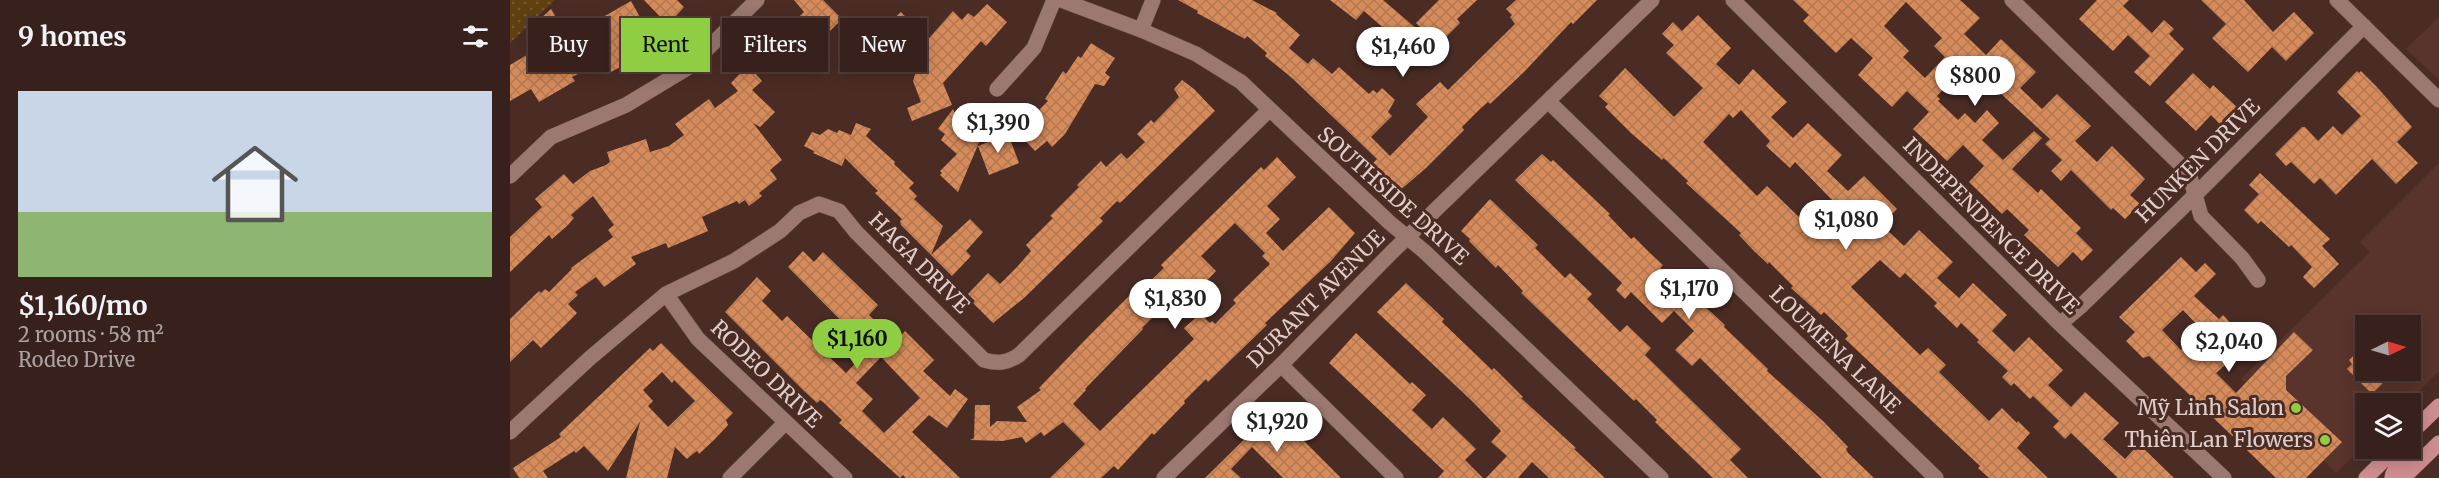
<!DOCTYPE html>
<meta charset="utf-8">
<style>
body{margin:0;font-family:Merriweather,serif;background:#432e29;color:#f1f3f6;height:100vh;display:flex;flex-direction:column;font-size:22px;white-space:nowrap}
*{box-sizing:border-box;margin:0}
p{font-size:20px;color:#aba3a3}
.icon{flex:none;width:33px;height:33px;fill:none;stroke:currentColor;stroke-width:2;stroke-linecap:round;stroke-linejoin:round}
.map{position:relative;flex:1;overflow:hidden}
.side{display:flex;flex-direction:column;background:#38211c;width:510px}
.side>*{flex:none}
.hud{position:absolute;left:18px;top:18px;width:570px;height:54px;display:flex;gap:12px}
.needle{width:39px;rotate:85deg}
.tools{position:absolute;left:1845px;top:315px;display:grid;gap:12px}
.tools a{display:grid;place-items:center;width:66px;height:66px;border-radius:0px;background:#38211c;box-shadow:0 3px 15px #0003,0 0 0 2px #523e3b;font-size:30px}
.price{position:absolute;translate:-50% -51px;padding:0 14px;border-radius:21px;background:#fff;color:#222;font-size:20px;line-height:39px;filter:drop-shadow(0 2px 3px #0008)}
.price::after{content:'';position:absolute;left:50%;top:36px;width:18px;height:14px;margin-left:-9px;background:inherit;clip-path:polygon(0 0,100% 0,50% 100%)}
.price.selected{background:#8fcd42;color:#111}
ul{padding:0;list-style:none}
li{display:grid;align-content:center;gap:12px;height:318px;padding:0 18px}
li+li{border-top:2px solid #523e3b}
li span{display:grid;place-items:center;height:186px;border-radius:0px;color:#555}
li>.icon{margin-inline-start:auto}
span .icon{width:108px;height:108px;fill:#fffc;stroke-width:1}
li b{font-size:26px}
h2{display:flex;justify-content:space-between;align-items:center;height:72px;padding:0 18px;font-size:26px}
.chip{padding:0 21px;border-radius:0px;background:#38211c;box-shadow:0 3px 15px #0003,0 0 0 2px #523e3b;font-size:21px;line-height:54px}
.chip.selected{background:#8fcd42;color:#111}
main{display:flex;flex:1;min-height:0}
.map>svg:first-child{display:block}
.built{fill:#59342c;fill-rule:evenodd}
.grass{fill:url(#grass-dots)}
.building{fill:url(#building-cross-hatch);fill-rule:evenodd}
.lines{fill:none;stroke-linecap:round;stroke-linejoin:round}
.minor-casing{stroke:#644b46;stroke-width:16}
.major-casing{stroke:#644b46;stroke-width:16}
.minor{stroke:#9b7870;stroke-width:15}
.major{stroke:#d08d8f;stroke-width:15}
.poi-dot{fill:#8fcd42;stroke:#4a2c25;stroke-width:2}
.labels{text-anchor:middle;stroke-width:6;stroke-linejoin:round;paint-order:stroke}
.street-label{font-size:21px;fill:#e1cdc9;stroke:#4a2c25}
.poi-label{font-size:21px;fill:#e1cdc9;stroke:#4a2c25;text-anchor:end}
</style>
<main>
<section class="side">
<h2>9 homes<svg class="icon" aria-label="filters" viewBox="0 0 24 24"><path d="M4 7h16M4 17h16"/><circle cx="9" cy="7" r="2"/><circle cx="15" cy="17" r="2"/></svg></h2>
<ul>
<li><span style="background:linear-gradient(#c9d6e8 65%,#8fb573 0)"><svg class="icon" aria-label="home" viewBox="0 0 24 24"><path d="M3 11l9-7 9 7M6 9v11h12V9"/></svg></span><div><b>$1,160/mo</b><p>2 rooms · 58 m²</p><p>Rodeo Drive</p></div></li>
</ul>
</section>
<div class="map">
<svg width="1929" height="478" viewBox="0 0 1929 478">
<defs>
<pattern id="grass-dots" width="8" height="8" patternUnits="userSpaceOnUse" patternTransform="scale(1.5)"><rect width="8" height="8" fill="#604011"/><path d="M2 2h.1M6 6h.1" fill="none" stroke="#765a32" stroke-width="1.8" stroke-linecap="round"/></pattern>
<pattern id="building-cross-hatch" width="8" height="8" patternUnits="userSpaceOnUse" patternTransform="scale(1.5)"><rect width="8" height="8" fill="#d78b5a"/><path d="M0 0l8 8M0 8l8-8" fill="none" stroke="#b27852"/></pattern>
</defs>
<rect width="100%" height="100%" fill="#4a2c25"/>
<path class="built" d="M1929,17V80L1896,49Z
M1929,163V371L1897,403L1856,404L1855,444L1826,473L1731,379L1860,252L1850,242ZM1856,326H1900V370H1856Z"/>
<path class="grass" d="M0,0H45L0,43Z"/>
<path class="building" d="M134,0H167L174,7L158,25Z
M284,0H313L332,19L316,35L308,26L273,58L260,44L294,12Z
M668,0H742L767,13L766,14L790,35L779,48L798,64L803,58L822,74L829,67L859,94L863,90L867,93L872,88L885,100L878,112L882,116L861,137L880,156L918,117L906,104L930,82L938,90L1005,24L1000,17L1002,15L996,9L1006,0H1087L1063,24L1061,22L1013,73L980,104L978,102L969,110L952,127L954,130L916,168L888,192L861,165L867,159L782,78L755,56L757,53L737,36L735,39L687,13L688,11Z
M820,0H873L907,29L893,45L854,11L846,20Z
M929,0H967L947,19L950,23L928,45L906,23Z
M1283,0H1450L1470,18L1454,34L1476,55L1491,39L1526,72L1510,88L1532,109L1547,94L1581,126L1565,141L1587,162L1602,146L1635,179L1620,195L1630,204L1615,219L1603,208L1601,210L1561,170L1551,181L1541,171L1552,160L1535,144L1540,139L1462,67L1457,73L1452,69L1427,96L1430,99L1428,101L1448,120L1455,113L1465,123L1477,110L1489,123L1472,140L1493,160L1524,131L1532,138L1502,169L1528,193L1531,189L1571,228L1566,233L1583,250L1572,261L1563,252L1548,267L1514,235L1519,230L1497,209L1492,214L1459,182L1474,166L1453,145L1437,161L1403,129L1419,112L1397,91L1382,107L1348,75L1363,58L1341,38L1326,53L1293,21L1299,15ZM1396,2L1432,38L1424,46L1435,57L1415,78L1393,57L1399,51L1374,26Z
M1587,0H1619L1613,6L1642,33L1654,20L1664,29L1659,34L1674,49L1640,86L1624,72L1640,56L1618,35L1603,51L1569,19Z
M1691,0H1734L1763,32L1784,12L1804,33L1776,61L1762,47L1738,72L1702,38L1716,24Z
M121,1L140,35L133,39L134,42L128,45L133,55L99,73L94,63L88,64L62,77L65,81L29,102L21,89L0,101V65L42,40L30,19L41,9L58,37Z
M477,4L497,22L476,46L471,41L433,83L442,105L402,121L397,108L411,102L403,81L414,44L443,11L452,20L458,13L464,17Z
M391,12L411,33L397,49L375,26Z
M1188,15L1221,48L1206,64L1229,85L1243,69L1277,102L1261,117L1283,138L1298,123L1332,155L1317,171L1338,191L1354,176L1387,209L1372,225L1394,246L1409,230L1443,262L1427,278L1449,298L1463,283L1497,315L1482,331L1504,352L1519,337L1553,370L1538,385L1561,407L1575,392L1609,423L1593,439L1615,459L1629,444L1664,478H1608L1561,433L1555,439L1543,427L1549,421L1523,396L1520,399L1504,383L1501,386L1492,377L1498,371L1467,342L1469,340L1451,323L1447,328L1424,306L1427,303L1395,273L1390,278L1370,260L1341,287L1410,355L1418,348L1436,365L1429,372L1479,421L1492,408L1507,423L1508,421L1520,433L1507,448L1538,478H1479L1468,468L1470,466L1335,339L1338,336L1335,332L1314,312L1311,315L1281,288L1283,286L1259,262L1258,264L1244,251L1229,235L1231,233L1176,183L1178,181L1157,161L1153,158L1152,160L1121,133L1095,107L1098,104L1089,96L1115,68L1164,117L1193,88L1156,53L1164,45L1152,34L1163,22L1172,31ZM1231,110L1260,141L1256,146L1280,168L1285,162L1324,202L1304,224L1296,215L1291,219L1257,186L1247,196L1193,142L1219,114L1223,118Z
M581,43L605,58L595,73L600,77L594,86L585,84L555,134L542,147L537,141L525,151L507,132L538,101L535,99L553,71L556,74L568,56L571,58Z
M238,65L252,81L242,90L265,112L250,127L243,123L272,160L260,170L267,179L249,193L252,196L239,206L235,200L229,204L227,201L192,217L198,231L158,248L156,243L121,257L126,264L94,287L86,277L65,292L68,295L58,304L67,313L55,325L31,348L23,340L0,362V319L29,291L31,293L35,289L39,292L62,269L61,268L103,237L98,230L104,225L83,196L61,215L64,218L57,226L42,239L39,235L0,272V237L32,207L25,199L54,174L63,184L80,171L96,165L100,162L97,152L136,139L140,152L159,146L174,135L165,124L199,99L205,108L228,91L221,83Z
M1847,71L1849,73L1851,71L1866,86L1902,127L1887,142L1908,163L1886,184L1862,159L1826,195L1810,178L1804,184L1781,162L1776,166L1765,154L1792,127H1795L1808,141L1823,126L1832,135L1851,116L1827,92Z
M1683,73L1700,89L1703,85L1727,107L1711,125L1701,115L1686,131L1655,102Z
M672,80L684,89L705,111L610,203L607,201L590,218L593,221L514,298L483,323L463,303L465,301L458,294L478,273L490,284L507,267L521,251L516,245L543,218L540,216L569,187L567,185L591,161L596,167L611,153L617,159L635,142L627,134L641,120L644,123L669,97L664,89Z
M443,109L447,118L471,138L448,192L430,175L432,173L430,171L447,154L431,140L435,134L428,129Z
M346,123L361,129L356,136L385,162L384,164L404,183L399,188L407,196L404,199L433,226L421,255L460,219L473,232L456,251L461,256L442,276L391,225L390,221L392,219L365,193L368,191L335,158L332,166L303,153L304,151L294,146L302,132L310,135L318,129L327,133L329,130L341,135Z
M498,134L509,163L479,175L468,146Z
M1032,154L1041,162L1043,160L1100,214L1098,215L1121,239L1124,237L1140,253L1153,265L1150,268L1153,272L1173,291L1176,289L1215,325L1214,327L1258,369L1257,371L1314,422L1338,447L1336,449L1338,453L1364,478H1312L1190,358L1182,366L1165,350L1184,331L1164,311L1152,323L1121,292L1115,299L1106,290L1112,283L1005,180Z
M767,157L786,177L757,206L770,219L756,233L773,251L819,207L845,233L820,262L755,323L757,325L698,382L696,379L674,401L675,403L644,435L642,433L608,470L604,466L591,478H540L575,444L553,422L534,436L531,432L516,443L512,437L493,441L460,440L464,438L465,405H480V427L487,421L517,422L507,407L531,390L529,388L576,339L630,285L633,288L654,268L651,265L751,167L754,170ZM725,223L755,253L752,256L760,264L723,300L726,303L705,324L702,321L700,323L690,314L674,328L684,339L590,431L563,404L576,390L575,389L633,329L632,328L664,297L675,308L691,292L688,290L706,271L691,256Z
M1750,173L1820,239L1812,246L1829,264L1804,288L1793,277L1802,267L1781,245L1779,247L1751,221L1748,224L1734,210L1749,194L1739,185Z
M980,199L1028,245L1025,248L1055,278L1060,273L1082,294L1077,299L1110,332L1117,325L1141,348L1135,355L1231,449L1220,460L1238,478H1203L1145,422L1147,420L1126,399L1124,401L1011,293L1013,291L988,265L986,268L959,241L960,239L951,231Z
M293,251L304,262L313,252L368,305L359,315L386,341L395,331L424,360L413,371L440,396L445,389L458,399L437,428L419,415L402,432L450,478H396L393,475L390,478L329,423L332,420L313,402L310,400L307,403L294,391L215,312L247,277L261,291L252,301L272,321L277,316L336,373L359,349L278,267ZM371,357L410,398L374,433L352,411L363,399L346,383Z
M1671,257L1686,272L1695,263L1706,274L1684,296L1709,319L1713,315L1728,331L1738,322L1750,334L1706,373L1726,393L1784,332L1803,350L1776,376V390L1832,442L1796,478H1766L1639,356L1633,358L1616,341L1625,332L1609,317ZM1673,310L1691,329L1671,350L1652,330Z
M896,283L934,319L932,322L982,370L984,368L1013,397L1011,398L1066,448L1064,449L1095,478H1039L1022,462L1008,478H976L997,456L981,442L991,431L962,401L867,312Z
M846,333L900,384L902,382L916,395L902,410L922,429L933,417L966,449L955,460L973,478H928L934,471L819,363Z
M151,343L223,413L216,420L218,425L205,439L189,454L187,451L184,453L177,459L165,447L157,478H116L130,422L98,471L74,446L66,453L64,451L33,471L38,478H9L3,468L51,437L49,434L140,348L143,351ZM152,372L162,383L164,380L185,401L158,427L138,406L143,401L133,390Z
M1856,344V370H1886L1862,394L1837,369L1842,364L1839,360Z
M760,414L766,420L770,421L772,419L831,478H773L742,447L721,469L731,478H695Z"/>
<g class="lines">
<defs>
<path id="minor" d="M551,0L631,30L686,54L731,82L880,223L915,252L1151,478
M1223,0L1550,324L1714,478
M1502,0L1679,173L1691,216L1732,258L1748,280
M1827,0L1929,100
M631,30L643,0
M487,89L524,48L544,0
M1039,102L1426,478
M0,176L41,137L116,105L179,67L247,0
M156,294L188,339L335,478
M1550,324L1571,306L1671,209L1854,26
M771,365L886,478
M0,432L80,358L156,294L224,261L270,231L289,213L309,204L329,211L346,232L474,360C488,364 497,363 509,355L759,110
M220,478L275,423
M654,478L771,365L881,253L1142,0"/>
<path id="major" d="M1900,434L1929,406
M1856,478L1886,448
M1882,478C1883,466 1897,461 1898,448
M1893,478L1929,443"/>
</defs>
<use href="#minor" class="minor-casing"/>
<use href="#major" class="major-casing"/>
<use href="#minor" class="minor"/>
<use href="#major" class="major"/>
</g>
<g class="poi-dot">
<circle cx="1786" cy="408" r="6"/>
<circle cx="1815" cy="440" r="6"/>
</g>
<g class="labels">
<g class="street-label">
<text transform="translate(1688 161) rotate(-45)" y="7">HUNKEN DRIVE</text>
<text transform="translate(883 196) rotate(42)" y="7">SOUTHSIDE DRIVE</text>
<text transform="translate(1481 226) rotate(45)" y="7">INDEPENDENCE DRIVE</text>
<text transform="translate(409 263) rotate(45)" y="7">HAGA DRIVE</text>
<text transform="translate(806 299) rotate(-45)" y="7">DURANT AVENUE</text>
<text transform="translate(1325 350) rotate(44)" y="7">LOUMENA LANE</text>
<text transform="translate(256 374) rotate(44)" y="7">RODEO DRIVE</text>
</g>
<g class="poi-label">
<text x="1774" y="415">Mỹ Linh Salon</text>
<text x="1803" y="447">Thiên Lan Flowers</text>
</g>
</g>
</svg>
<div class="tools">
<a><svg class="needle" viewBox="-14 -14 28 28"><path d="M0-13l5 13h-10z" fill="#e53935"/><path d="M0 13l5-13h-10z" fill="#aba3a3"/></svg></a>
<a><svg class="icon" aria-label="layers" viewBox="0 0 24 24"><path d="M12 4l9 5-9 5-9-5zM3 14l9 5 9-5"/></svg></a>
</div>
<b class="price" style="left:893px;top:78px">$1,460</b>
<b class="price" style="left:1465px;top:107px">$800</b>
<b class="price" style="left:488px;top:154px">$1,390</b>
<b class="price" style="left:1336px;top:251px">$1,080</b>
<b class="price" style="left:1179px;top:320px">$1,170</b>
<b class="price" style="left:665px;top:330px">$1,830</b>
<b class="price selected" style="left:347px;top:370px">$1,160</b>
<b class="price" style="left:1719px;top:373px">$2,040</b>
<b class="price" style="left:767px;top:453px">$1,920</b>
<div class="hud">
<a class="chip">Buy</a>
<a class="chip selected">Rent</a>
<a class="chip">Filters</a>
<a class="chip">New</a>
</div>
</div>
</main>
